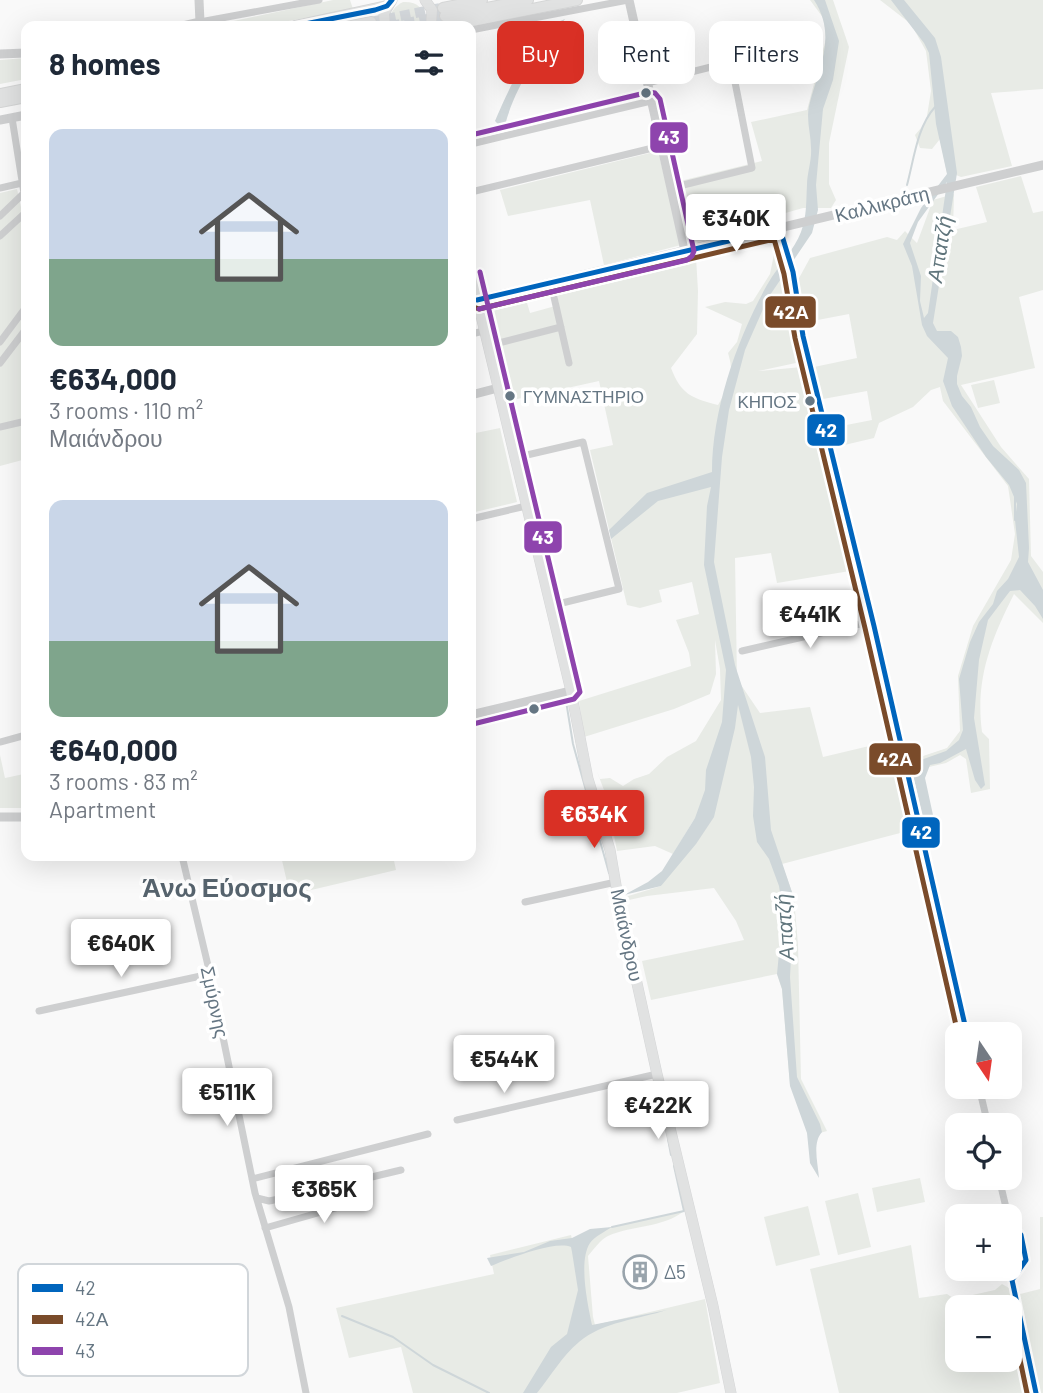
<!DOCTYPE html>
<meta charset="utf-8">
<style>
body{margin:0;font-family:Barlow,sans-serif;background:#f6f6f7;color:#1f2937;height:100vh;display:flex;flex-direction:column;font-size:26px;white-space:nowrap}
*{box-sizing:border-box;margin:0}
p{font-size:23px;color:#747a83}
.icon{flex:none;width:38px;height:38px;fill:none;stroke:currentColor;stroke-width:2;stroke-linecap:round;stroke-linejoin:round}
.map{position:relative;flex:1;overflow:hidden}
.sheet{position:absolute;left:21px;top:21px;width:455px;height:840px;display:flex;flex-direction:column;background:#fff;border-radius:14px;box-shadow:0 7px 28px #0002}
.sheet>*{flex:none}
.top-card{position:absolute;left:497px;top:21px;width:441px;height:63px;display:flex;gap:14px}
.needle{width:46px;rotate:167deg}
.tools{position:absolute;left:945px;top:1022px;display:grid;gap:14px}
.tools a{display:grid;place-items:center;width:77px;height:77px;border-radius:14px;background:#fff;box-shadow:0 7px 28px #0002;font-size:35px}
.price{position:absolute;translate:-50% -60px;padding:0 16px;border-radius:7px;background:#fff;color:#222;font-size:23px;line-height:46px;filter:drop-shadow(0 2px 4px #0008)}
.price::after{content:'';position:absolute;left:50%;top:42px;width:21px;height:16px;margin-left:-10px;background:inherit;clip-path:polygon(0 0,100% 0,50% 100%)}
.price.active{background:#d93025;color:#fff}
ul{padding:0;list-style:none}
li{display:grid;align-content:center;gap:14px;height:371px;padding:0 28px}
li span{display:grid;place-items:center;height:217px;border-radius:14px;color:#555}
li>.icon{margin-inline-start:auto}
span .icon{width:126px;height:126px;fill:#fffc;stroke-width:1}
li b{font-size:30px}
h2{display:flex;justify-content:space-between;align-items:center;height:84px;padding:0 28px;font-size:30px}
.tag{padding:0 24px;border-radius:14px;background:#fff;box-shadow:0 7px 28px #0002;font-size:24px;line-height:63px}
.tag.active{background:#d93025;color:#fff}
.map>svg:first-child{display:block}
.green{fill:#e8ebe6;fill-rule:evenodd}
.water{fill:#ced6d9;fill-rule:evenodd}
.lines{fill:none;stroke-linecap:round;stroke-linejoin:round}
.stream{stroke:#ced6d9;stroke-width:2}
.trunk-tunnel{stroke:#d4d8dc;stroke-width:10;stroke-dasharray:10 5;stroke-linecap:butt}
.secondary-casing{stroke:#d5d6d7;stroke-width:11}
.trunk-casing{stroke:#d5d6d6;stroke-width:12}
.minor{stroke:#cecfd0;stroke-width:7}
.tertiary{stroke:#cecfd0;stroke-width:9}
.secondary{stroke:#e1e2e2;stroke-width:10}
.trunk{stroke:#e1e2e2;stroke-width:10}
.bus-1-casing{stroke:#fff;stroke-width:10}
.bus-2-casing{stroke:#fff;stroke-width:10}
.bus-3-casing{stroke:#fff;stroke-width:10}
.bus-1{stroke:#0065bd;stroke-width:5}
.bus-2{stroke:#7a4b2a;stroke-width:5}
.bus-3{stroke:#8e44ad;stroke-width:5}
.bus-dot{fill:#657683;stroke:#fff;stroke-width:2.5}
.labels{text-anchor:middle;stroke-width:7;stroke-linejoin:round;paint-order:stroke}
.bus-label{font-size:17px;fill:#657683;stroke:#fff;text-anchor:start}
.street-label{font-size:19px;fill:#657683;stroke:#fff}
.poi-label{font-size:19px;fill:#657683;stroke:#fff;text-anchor:start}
.water-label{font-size:21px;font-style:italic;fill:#60757c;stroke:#fff}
.district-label{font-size:26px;font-weight:bold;fill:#57646e;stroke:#fff}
.key{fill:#fff;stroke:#d1d6da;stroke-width:2}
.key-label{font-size:19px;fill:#657683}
.line-badge{stroke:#fff;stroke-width:2.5}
.badge-label{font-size:19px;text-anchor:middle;font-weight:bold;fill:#fff}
</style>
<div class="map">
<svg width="1043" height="1393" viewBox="0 0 1043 1393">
<rect width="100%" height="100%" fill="#f9f9f9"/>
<path class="green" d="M333,0H350L353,9L262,26H210Z
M810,0H833L849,47L829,143V184L836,200L831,208H803L689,241L676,182L762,161L751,122L807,110L826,39L824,19Z
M880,0H1043V89L991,93L1012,166L961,177L956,175L948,178L940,139L932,149L920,148L915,135L926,122L931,91L926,51L911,24Z
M403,2C419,1 427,11 424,26H391C388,15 393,7 403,2Z
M26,58V79L0,84V60Z
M658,151L681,245L604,265L590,200L508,216L500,190Z
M1021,176L1033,213L1043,211V290L1019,297L1035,368L961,385L1001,447L1029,479L1031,556L1043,572V623L1014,594C991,640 975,679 982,732L989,739L990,789L971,793L966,759L960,755L946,763L929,767L922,772L913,763L920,757L947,748L960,731L958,676L973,626L1011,560L1015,534L1008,486L943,401L940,387L931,390L913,407L879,423L874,438L836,447L831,428L872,420L867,391L823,399L814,367L857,358L849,314L807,322L798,280L810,258L887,237L897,240L905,231L917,243L933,200L954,194L953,230L987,222L976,187Z
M17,189L26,230V459L0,466V193Z
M785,249L791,285L786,304L792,303L805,361L758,371L802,367L847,555L856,570L777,583L771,553L735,558L737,679L760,713L810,707L823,757L903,738L923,827L782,864L794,898L798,945L801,1079L827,1131L816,1134L790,1085L782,989L777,974L651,1000L642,961L744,940L736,921L714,888L647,896L629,900L625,897L661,886L695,818L673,854L655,846L617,851L607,798L596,769L600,779L610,778L623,786L634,779L649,774L667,757L696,741L721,700L720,669L715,640L716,674L710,694L674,709L584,737L579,701L691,666L689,653L676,620L699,614L692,582L659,590L662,602L640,608L627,605L590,450L613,445L599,381L508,401L486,305L525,296L530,313L559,305L556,289L696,257L698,291L697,334L671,368C681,394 691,398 718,405C730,385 735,376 728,353L737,342L742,324L705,307L725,302L746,304L753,301L770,274L774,254Z
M994,380L1000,403L978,408L971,385Z
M500,428L517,502L471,513V434Z
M0,755L5,778L24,774L26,808H0Z
M281,856H393L396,870L290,895Z
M920,1178L925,1202L877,1212L872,1188Z
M858,1193L871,1247L838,1255L825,1201Z
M808,1206L820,1255L776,1266L764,1217Z
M684,1211C663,1228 633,1225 608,1236C600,1240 594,1249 588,1256L593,1317L595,1325L705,1299L720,1383L677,1393H413L401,1347L349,1358L336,1308L494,1274L490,1255L571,1235L574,1247L585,1233Z
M1040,1217H1043V1393H839L810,1269L911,1245L919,1298L947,1294L956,1300L959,1298L995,1290L1002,1284L1009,1288L1012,1296L1040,1289ZM957,1307H1010V1360H957Z"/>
<path class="water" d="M814,0H825L839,41L833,80L823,109L816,185L818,210L812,233L768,298L745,350L729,410L722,457L714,562L735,665L765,757L771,830L794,898L790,977L797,1077L820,1124L822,1132C812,1143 818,1163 819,1178L810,1163L807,1133L790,1086L782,989L777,974L783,912L779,886L769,859L757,842L753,816L754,787L751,757L738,705L735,728L714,817L696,844L661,886L624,895L648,882L662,871L695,818L705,790L706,770L722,722L726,670L704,565L707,506L711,487L658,501L611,539L609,530L647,493L712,472C712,410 737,339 767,285C777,267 793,252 801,232C807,216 806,202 807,185C807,173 812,160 811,148C811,134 806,121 809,106C818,69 838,37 814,0Z
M891,0H904L935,38L941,57L957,173L933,323L937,331H951L958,337L961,347L962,356L957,376V384L962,396L971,407L980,427L993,446L1019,470L1026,483L1029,548L1028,562L1043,590V619L1035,606L1020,590L1010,591L988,620L979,660L974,718L985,785L981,789L975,780L966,749L940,763L930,765L925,778L933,815L926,829L906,746L918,761L946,751L959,740L963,730L959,679L970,642L979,622L993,604L997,591L1008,579L1019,557L1015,520L1017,504L1009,485L986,457L952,406L943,381L948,358L927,336L922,325L912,266L903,244L921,208L947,174L936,124L929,53L924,43ZM947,182L928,313L924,318L920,301L921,276L910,243L918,222Z
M565,19C540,52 516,84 505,125L500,126L495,121C507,93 535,29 565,19Z
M612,1227C606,1231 594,1237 590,1243C578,1261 588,1306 592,1325L667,1310C639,1319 602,1322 579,1342C562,1356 551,1376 537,1393H523L551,1347L567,1334L578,1290L572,1252L571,1247C555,1240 508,1259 491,1266L487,1258L524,1252L550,1241L572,1238L590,1229Z"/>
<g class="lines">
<path class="stream" d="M907,185C914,159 917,127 935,107
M1015,497V520
M566,701L573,744L609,873
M668,1139L671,1155
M612,1227L684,1211L674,1166
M342,1316L393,1337L433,1365L489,1393"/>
<path class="trunk-tunnel" d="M371,22L440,8
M390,26L445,16"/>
<defs>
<path id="secondary" d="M425,0L432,10L431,26
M385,26L384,13L392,0
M471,274L571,691L588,779L610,850L618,897L657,1074L713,1306L731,1393"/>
<path id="trunk" d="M443,8L482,0
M445,16L528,0
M295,26L387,6
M350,26L371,22
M447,26L577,0
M0,94L26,89
M0,102L26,97"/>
</defs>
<use href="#secondary" class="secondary-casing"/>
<use href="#trunk" class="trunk-casing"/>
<path class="minor" d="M200,22L319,0
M471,30L628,0
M647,83L731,62L817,43
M12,118L26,206
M471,144L651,101
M0,188L22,183
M671,188L752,168L731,62
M471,192L661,146
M0,216L24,193
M780,229L793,272L803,336L874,626L967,1034
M0,236L26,212
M551,284L569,363
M471,334L484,331
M0,342L26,307
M487,346L561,327
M0,363L26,329
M0,427L26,421
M514,458L583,442L619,589L550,606
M471,519L526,506
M742,651L873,621
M0,742L26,735
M182,856L210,974L255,1193L289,1307L306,1393
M525,902L616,882
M39,1011L210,974
M979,1087L988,1125
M457,1120L657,1074
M999,1178L1008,1216
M252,1179L428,1134
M257,1198L269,1201L284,1198L401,1170
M265,1228L346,1205L356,1190L351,1182"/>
<path class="tertiary" d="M629,0L685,251
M183,26L200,22L199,0
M0,54L26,53
M0,120L26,115
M477,300L1043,165
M471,395L498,388
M471,715L571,691
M0,817H26"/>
<use href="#secondary" class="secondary"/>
<use href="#trunk" class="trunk"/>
<defs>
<path id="bus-1" d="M295,26L375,10L387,6L392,0
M780,229L793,272L803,336L874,626L967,1034
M477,300L780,229
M1010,1223L1021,1235L1026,1260L1012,1280L1036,1393"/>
<path id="bus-2" d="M471,306L479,309L774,239L784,274L795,338L865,628L958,1034
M1010,1312L1027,1393"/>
<path id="bus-3" d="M471,135L649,92L655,93L660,99L694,251L692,256L687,260L479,309
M473,724L574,699L580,692L480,272"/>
</defs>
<use href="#bus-1" class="bus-1-casing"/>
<use href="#bus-2" class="bus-2-casing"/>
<use href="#bus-3" class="bus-3-casing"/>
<use href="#bus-1" class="bus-1"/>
<use href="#bus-2" class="bus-2"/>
<use href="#bus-3" class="bus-3"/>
</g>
<defs>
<symbol id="building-ring" viewBox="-11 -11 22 22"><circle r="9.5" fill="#fff" stroke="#99a4ac" stroke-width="1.5"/><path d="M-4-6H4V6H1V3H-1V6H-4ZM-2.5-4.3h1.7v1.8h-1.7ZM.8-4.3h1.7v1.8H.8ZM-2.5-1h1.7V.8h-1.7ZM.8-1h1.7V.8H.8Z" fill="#99a4ac"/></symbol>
</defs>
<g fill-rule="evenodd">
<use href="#building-ring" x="621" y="1253" width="38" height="38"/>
</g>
<g class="bus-dot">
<circle cx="646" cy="93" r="6"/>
<circle cx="510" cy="396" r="6"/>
<circle cx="810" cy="401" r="6"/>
<circle cx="534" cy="709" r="6"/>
</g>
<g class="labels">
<g class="bus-label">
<text x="523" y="403">ΓΥΜΝΑΣΤΗΡΙΟ</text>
<text x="797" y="408" text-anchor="end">ΚΗΠΟΣ</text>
</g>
<g class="street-label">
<text transform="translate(882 204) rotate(-14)" y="7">Καλλικράτη</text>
<text transform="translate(627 935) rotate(78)" y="7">Μαιάνδρου</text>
<text transform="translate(215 1002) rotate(78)" y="7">Σμύρνης</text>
</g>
<g class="poi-label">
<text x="664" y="1279">Δ5</text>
</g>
<g class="water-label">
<text transform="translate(940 249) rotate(-81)" y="7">Απατζή</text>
<text transform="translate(785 927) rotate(-94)" y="7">Απατζή</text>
</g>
<g class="district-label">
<text x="227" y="897">Άνω Εύοσμος</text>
</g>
</g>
<rect x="18" y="1264" width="230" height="112" rx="10" class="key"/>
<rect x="32" y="1284" width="31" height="8" fill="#0065bd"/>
<rect x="32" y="1315" width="31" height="9" fill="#7a4b2a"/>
<rect x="32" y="1347" width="31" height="8" fill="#8e44ad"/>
<g class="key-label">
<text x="75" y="1295">42</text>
<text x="75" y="1326">42Α</text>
<text x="75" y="1358">43</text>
</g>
<g class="line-badge">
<rect x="649" y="121" width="40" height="33" rx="7" fill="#8e44ad"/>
<rect x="764" y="295" width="53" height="34" rx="7" fill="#7a4b2a"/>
<rect x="806" y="413" width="40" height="34" rx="7" fill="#0065bd"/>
<rect x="523" y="520" width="40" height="34" rx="7" fill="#8e44ad"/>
<rect x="868" y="742" width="54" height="34" rx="7" fill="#7a4b2a"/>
<rect x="901" y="816" width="40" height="33" rx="7" fill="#0065bd"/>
</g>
<g class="badge-label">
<text x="669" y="144">43</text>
<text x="791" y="319">42Α</text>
<text x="826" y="437">42</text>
<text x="543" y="544">43</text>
<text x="895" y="766">42Α</text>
<text x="921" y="839">42</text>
</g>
</svg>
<div class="tools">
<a><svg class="needle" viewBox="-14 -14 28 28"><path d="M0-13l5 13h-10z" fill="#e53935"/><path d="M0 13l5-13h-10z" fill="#747a83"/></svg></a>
<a><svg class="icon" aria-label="locate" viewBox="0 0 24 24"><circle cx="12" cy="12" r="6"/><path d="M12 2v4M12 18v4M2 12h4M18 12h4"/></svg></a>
<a>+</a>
<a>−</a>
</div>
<b class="price" style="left:736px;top:254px">€340K</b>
<b class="price" style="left:810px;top:650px">€441K</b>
<b class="price active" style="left:594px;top:850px">€634K</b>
<b class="price" style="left:121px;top:979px">€640K</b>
<b class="price" style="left:504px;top:1095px">€544K</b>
<b class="price" style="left:227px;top:1128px">€511K</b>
<b class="price" style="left:658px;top:1141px">€422K</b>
<b class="price" style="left:324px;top:1225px">€365K</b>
<div class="top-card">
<a class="tag active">Buy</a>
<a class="tag">Rent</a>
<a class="tag">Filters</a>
</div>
<section class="sheet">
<h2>8 homes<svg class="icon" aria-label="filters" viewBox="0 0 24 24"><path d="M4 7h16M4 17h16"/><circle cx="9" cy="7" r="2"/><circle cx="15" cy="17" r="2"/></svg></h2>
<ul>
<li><span style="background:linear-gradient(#c9d6e8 60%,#7fa58c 0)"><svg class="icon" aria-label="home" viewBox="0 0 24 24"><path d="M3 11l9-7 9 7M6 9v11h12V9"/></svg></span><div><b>€634,000</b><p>3 rooms · 110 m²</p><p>Μαιάνδρου</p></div></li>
<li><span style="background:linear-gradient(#c9d6e8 65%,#7fa58c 0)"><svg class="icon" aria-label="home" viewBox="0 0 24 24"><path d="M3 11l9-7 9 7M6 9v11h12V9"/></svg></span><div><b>€640,000</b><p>3 rooms · 83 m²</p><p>Apartment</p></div></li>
</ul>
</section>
</div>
